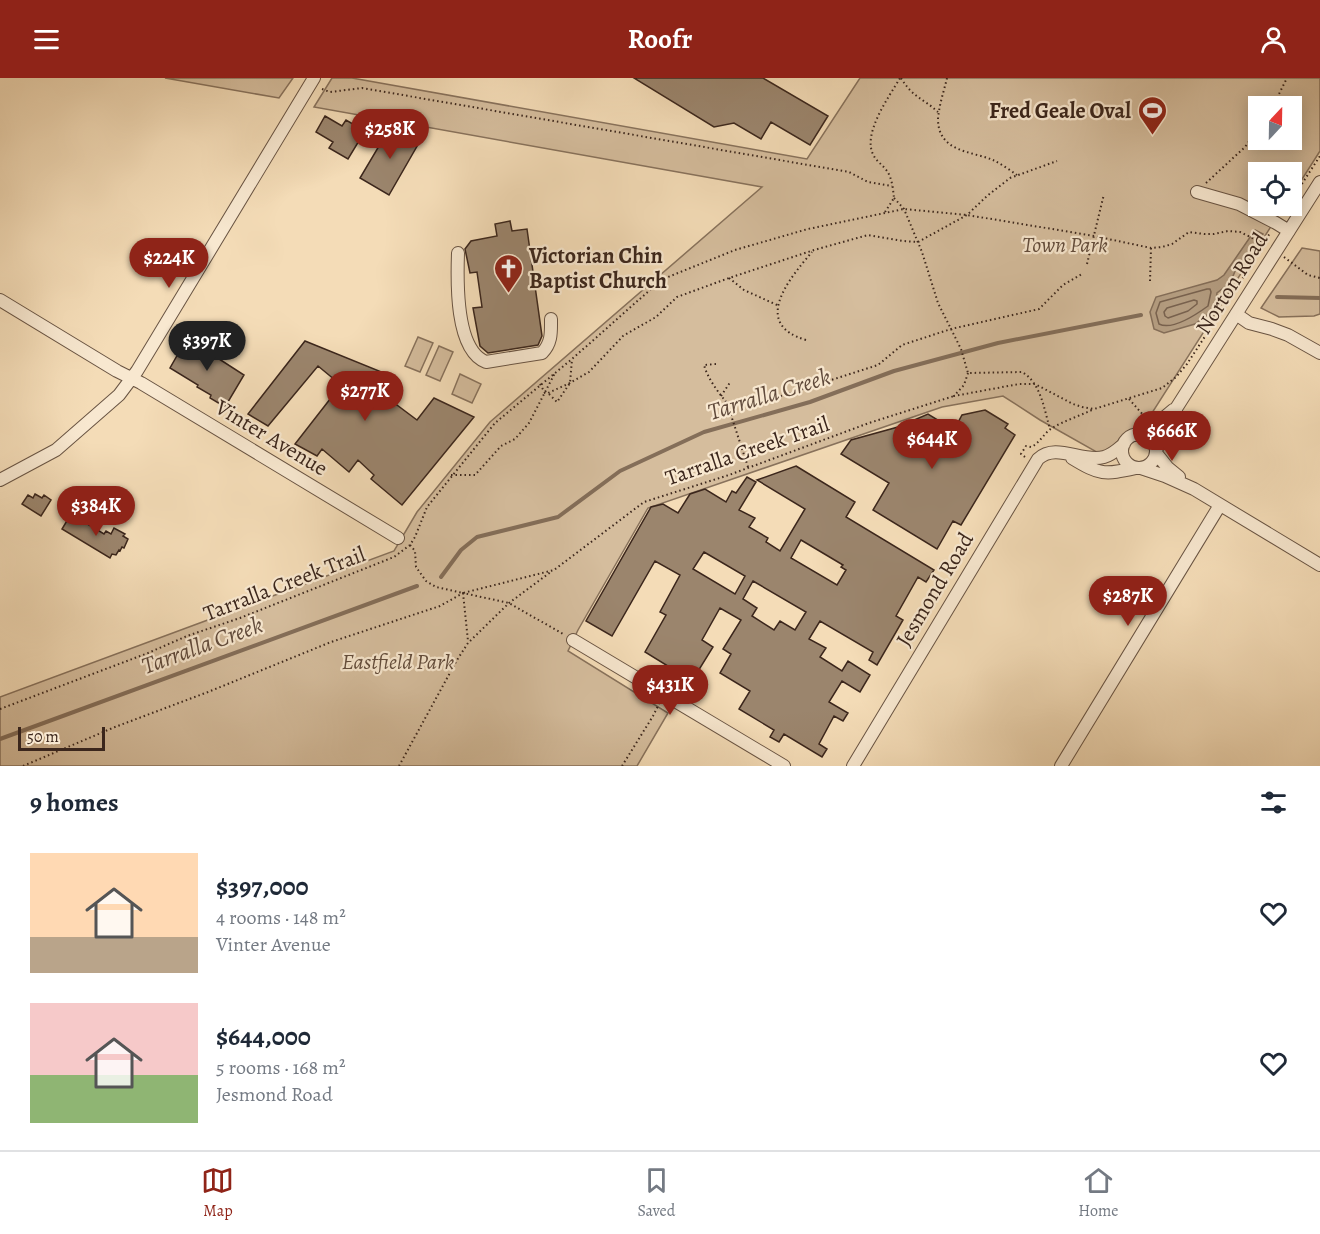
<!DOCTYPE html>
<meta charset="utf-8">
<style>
body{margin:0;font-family:Alegreya,serif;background:#f6f6f7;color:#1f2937;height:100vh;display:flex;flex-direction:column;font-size:22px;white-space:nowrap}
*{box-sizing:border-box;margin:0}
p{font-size:20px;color:#747a83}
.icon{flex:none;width:33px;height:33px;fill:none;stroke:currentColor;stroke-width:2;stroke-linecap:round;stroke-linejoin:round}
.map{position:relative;height:688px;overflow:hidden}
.side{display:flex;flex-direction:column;background:#fff;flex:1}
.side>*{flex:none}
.needle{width:39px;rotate:22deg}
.tools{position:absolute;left:1248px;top:18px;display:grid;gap:12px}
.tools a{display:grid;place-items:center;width:54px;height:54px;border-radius:0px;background:#fff;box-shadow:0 3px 15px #0003;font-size:30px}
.scale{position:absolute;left:18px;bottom:15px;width:87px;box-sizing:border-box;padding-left:6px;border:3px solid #3b261c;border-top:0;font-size:16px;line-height:21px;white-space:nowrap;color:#3b261c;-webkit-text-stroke:4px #f8e8d0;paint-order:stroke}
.price{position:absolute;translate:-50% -51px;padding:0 14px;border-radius:21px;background:#8f2418;color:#fff;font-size:20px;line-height:39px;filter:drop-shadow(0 2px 3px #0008)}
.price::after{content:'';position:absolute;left:50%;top:36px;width:18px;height:14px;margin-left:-9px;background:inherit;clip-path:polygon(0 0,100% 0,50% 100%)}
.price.on{background:#222;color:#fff}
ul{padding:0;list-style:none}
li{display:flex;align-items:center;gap:18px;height:150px;padding:0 30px}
li span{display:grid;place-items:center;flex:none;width:168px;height:120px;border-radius:0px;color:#555}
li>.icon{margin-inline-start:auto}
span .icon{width:72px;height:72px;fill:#fffc;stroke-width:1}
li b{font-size:26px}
h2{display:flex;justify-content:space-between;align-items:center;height:72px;padding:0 30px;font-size:26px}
header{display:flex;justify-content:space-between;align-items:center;height:78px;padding:0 30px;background:#8f2418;color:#fff;font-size:27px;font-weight:700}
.menu{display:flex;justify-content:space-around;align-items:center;height:84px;border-top:2px solid #e0e1e3;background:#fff;font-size:16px;color:#747a83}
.menu a{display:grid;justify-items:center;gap:3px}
.menu .on{color:#8f2418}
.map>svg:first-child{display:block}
.green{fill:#d5bd9d;stroke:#88725c;stroke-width:1.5;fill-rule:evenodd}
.water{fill:#b59e82;stroke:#846e59;stroke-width:1.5}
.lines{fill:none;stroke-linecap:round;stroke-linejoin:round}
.shore{stroke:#78624f;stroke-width:1.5}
.stream{stroke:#846e59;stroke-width:4}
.building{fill:#9b856d;stroke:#3b261c;stroke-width:1.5;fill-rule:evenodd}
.minor-casing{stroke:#695443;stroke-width:14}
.path{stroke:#3b261c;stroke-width:2;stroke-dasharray:1.5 3;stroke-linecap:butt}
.minor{stroke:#f8e8d0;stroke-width:12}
.labels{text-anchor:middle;stroke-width:4.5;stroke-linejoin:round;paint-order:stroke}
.poi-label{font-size:22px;font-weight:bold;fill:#3b261c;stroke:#f8e8d0;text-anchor:end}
.park-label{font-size:22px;font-style:italic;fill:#624c3c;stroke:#f8e8d0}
.street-label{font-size:22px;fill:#3b261c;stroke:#f8e8d0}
.water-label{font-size:24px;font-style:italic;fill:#604a3b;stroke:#f8e8d0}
</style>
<header><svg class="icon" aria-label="menu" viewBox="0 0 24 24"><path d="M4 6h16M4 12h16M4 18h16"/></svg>Roofr<svg class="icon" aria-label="person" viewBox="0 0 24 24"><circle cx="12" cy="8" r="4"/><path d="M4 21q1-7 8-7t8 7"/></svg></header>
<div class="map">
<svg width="1320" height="688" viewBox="0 0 1320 688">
<rect width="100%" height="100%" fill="#f4dcb7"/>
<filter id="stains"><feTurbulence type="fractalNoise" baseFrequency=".00333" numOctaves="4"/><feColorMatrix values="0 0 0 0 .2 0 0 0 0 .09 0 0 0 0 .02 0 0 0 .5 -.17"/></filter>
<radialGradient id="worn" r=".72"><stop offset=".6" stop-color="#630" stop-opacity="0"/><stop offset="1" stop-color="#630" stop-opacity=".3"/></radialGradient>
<path class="green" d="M165,0H293L279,20Z
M332,0H352L807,81L860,0H1320V73L1292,117V94H1258V128H1284L1145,346L1126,355L1113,368L1100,376L1040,342L1003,318L942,329L648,430L578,552L568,573L668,635L637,688H0V619L394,473L417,434L490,344L762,109L314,29ZM1258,28H1292V62H1258Z
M1302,170L1320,173V236L1314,238L1279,239L1261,230Z
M418,259L433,265L420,294L405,288Z
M439,268L453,274L440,303L426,297Z
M460,296L481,306L472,325L452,316Z"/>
<path class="water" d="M1255,152L1263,156L1244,186L1236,191L1230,205L1217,215L1215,231L1195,246L1164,255L1154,251L1150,234L1156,219L1217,202L1224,197Z"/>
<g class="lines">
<path class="shore" d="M1207,211H1210L1211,214L1208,228C1197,236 1173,253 1159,246L1156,235L1160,224Z
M1194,222L1197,223V226L1188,233L1168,240L1165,238L1164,234L1167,230Z"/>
<path class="stream" d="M1277,219L1320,220
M441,499L461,472L477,459L558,439L620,393L704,354L810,324L894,293L998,265L1141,237
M0,661L417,508"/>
</g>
<path class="building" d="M634,0H763L828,38L810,67L771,44L761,61L734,45L714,49Z
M325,38L342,48L346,42L365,53L348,81L329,70L333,64L316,54Z
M392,46L420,63L389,117L360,100Z
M510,143L512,153L527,151L542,258L538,267L488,275L480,268L473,230L482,229L477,194L470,195L465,171L471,163L497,158L495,146Z
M186,262L216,278V279L244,297L225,329L210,320L211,317L197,309L198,307L170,290Z
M305,263L384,295L373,309L417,342L434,320L474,339L402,427L371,401L374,397L358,382L349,394L322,371L317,378L295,366L341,307L318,288L268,348L248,336Z
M985,332L1008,346L1005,350L1015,357L961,447L953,443L937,471L873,432L889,405L841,376L851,362L898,349L928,336L954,352L962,337Z
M796,388L855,424L846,439L934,492L926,504L918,499L896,538L903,542L877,587L869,582L873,574L820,543L809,561L826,570L820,579L842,593L848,583L870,597L860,614L842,603L829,624L848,635L843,643L834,638L819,666L827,671L822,679L784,656L779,664L770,659L774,652L739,631L750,613L720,595L731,576L723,571L741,542L720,530L702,562L713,569L692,603L645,574L666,537L660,534L680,497L655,483L612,558L586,543L651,429L663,426L678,435L690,416L705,411L726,424L732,413L736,415L747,399L756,404L739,432L755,440L749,449L768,460L766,464L780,473L805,431L757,402ZM801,462L843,487L841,489L846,492L837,507L791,480ZM704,474L745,498L735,516L693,491ZM753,503L806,534L795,552L780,543L774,552L752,538L757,530L743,521Z
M35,416L42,420L44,417L51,422L41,438L22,426L28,417L33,420Z
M71,436L104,456L106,453L111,456L114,450L125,456L123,458L128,461L124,470L122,469L120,473L119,472L116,477L112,476L110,480L62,451Z"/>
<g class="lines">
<defs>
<path id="minor" d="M1197,114L1239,126L1276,145L1289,153
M458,175C457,203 455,272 486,284L542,275C552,265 551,254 551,241
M0,222L117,293L141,305L398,460
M1236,236L1249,245L1272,251L1288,257L1320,275
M1122 373a17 17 0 1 1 34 0a17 17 0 1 1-34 0Z
M1136,357L1154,348L1173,332
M1156,372L1168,349L1177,329L1320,104
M1156,375L1168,390L1179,399
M1072,380C1100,397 1104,397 1136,390
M1141,390L1165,398L1194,411L1320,487
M0,402L56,372L119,317L137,293L314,0
M573,562L784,688
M853,688L1038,381C1056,364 1082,385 1104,379C1112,377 1118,371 1124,366
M1061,688L1220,427"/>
</defs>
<use href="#minor" class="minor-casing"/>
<path class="path" d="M901,0C913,20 923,20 938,34
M947,0C944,13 939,27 938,41C938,74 971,73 993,82C1001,86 1010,92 1017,97
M322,11L330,14L362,10L849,94L868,104L892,108
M1273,28L1287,0
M1206,105L1245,69L1258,51
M894,120L904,131L922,174L938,225L961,271L968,295L1022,294C1041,305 1044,331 1050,351
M1292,121L1320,78
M885,134L894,120C893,111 892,100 887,93C883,87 877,84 874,78C861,57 889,19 900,0
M1282,135L1287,128
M1284,179L1308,197L1320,200
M1087,186L1104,116
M729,200L744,212L777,227
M1150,203L1151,170
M806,262C751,246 789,201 812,174
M716,286L704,287C708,301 718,314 727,325
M968,295L964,307L954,318L1019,306H1035L1073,326L1082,329L1094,331L1162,310L1176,299L1187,286L1236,211L1270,155
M540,306L545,315H548L570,305L589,294L623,258L656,239L677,219L729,200L814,172L868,157L903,163L918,164L967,137L987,118L1010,100L1057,83
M549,316L557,324L570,305L572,281
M721,318L731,303
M1129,321L1145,339
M1025,379L1021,376L1026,368L1031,369C1040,365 1044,355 1052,350C1064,343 1079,338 1092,332
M748,389L727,325L772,321L878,287L902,267L951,251L1039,231L1063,207L1082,196
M451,397H475L501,368L515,361L529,345L555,295
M410,467L415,473L416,489L426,503L436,509L463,515L554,492L644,424L729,397L869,345L954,318
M463,515L468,563
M0,631L148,575L187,558L240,540L394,479L410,467L415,459L427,429L495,345L572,281L651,211L668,199L735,172L808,151L904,131L967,137L1040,149L1094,158L1151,170L1162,169L1172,166L1189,154L1204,156H1214L1228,153L1240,154L1267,167
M23,688L115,649L208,614L331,564L440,528L463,515L509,525L563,556
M399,688L457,582L468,565L509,525L552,493
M622,688L653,638L659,626"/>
<use href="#minor" class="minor"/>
</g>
<defs>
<symbol id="stadium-pin" viewBox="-11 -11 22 30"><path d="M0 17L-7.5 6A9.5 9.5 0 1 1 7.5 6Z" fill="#8f2418" stroke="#f8e8d0"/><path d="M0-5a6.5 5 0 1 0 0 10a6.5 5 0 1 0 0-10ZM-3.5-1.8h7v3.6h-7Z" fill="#fff"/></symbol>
<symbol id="church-pin" viewBox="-11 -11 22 30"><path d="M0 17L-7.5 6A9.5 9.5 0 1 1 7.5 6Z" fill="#8f2418" stroke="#f8e8d0"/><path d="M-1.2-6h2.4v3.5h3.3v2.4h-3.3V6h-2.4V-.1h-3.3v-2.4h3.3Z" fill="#fff"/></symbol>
</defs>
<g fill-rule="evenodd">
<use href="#stadium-pin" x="1136" y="16" width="33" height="45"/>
<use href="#church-pin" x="492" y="174" width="33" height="45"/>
</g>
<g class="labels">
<g class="poi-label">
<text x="1131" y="40">Fred Geale Oval</text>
<text x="529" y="185" text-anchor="start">Victorian Chin<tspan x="529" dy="25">Baptist Church</tspan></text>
</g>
<g class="park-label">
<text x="1065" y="174">Town Park</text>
<text x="398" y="591">Eastfield Park</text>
</g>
<g class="street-label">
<text transform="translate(1231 205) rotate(-58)" y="8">Norton Road</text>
<text transform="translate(272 359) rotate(31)" y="8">Vinter Avenue</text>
<text transform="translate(747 372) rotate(-19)" y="8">Tarralla Creek Trail</text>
<text transform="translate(284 505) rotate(-21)" y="8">Tarralla Creek Trail</text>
<text transform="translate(934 511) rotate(-59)" y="8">Jesmond Road</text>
</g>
<g class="water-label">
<text transform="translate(769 316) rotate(-17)" y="8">Tarralla Creek</text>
<text transform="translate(202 567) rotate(-20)" y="8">Tarralla Creek</text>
</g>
</g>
<rect width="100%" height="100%" filter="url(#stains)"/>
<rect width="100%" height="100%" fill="url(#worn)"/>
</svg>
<div class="tools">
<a><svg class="needle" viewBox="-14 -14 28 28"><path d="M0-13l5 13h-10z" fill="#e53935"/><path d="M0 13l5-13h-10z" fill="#747a83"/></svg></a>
<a><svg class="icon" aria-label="locate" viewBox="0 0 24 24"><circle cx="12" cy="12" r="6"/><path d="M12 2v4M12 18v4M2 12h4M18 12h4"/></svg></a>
</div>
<div class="scale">50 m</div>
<b class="price" style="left:390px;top:82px">$258K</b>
<b class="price" style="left:169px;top:211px">$224K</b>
<b class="price on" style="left:207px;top:294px">$397K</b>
<b class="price" style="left:365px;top:344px">$277K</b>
<b class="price" style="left:1172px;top:384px">$666K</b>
<b class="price" style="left:932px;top:392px">$644K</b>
<b class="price" style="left:96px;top:459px">$384K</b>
<b class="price" style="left:1128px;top:549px">$287K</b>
<b class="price" style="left:670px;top:638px">$431K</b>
</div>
<section class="side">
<h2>9 homes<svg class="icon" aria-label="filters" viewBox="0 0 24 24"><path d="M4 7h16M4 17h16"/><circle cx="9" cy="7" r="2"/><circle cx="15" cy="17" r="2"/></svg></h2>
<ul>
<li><span style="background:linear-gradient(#ffd9b3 70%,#b9a48a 0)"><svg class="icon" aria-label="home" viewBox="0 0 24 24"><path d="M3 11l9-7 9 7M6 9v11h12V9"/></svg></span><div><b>$397,000</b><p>4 rooms · 148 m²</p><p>Vinter Avenue</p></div><svg class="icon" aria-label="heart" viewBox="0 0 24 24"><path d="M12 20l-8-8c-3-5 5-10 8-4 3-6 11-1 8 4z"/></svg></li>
<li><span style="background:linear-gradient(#f6c9c9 60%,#8fb573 0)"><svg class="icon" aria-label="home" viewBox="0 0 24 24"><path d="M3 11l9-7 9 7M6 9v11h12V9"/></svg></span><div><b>$644,000</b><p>5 rooms · 168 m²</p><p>Jesmond Road</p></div><svg class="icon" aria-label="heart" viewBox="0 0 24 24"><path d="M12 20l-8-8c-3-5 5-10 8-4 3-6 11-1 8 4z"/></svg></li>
</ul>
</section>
<nav class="menu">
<a class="on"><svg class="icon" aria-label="map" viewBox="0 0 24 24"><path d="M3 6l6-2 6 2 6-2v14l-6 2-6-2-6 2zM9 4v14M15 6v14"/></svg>Map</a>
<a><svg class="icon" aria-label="saved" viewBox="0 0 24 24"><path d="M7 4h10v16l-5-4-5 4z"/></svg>Saved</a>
<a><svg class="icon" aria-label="home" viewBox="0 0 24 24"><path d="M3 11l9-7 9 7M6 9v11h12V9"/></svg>Home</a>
</nav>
